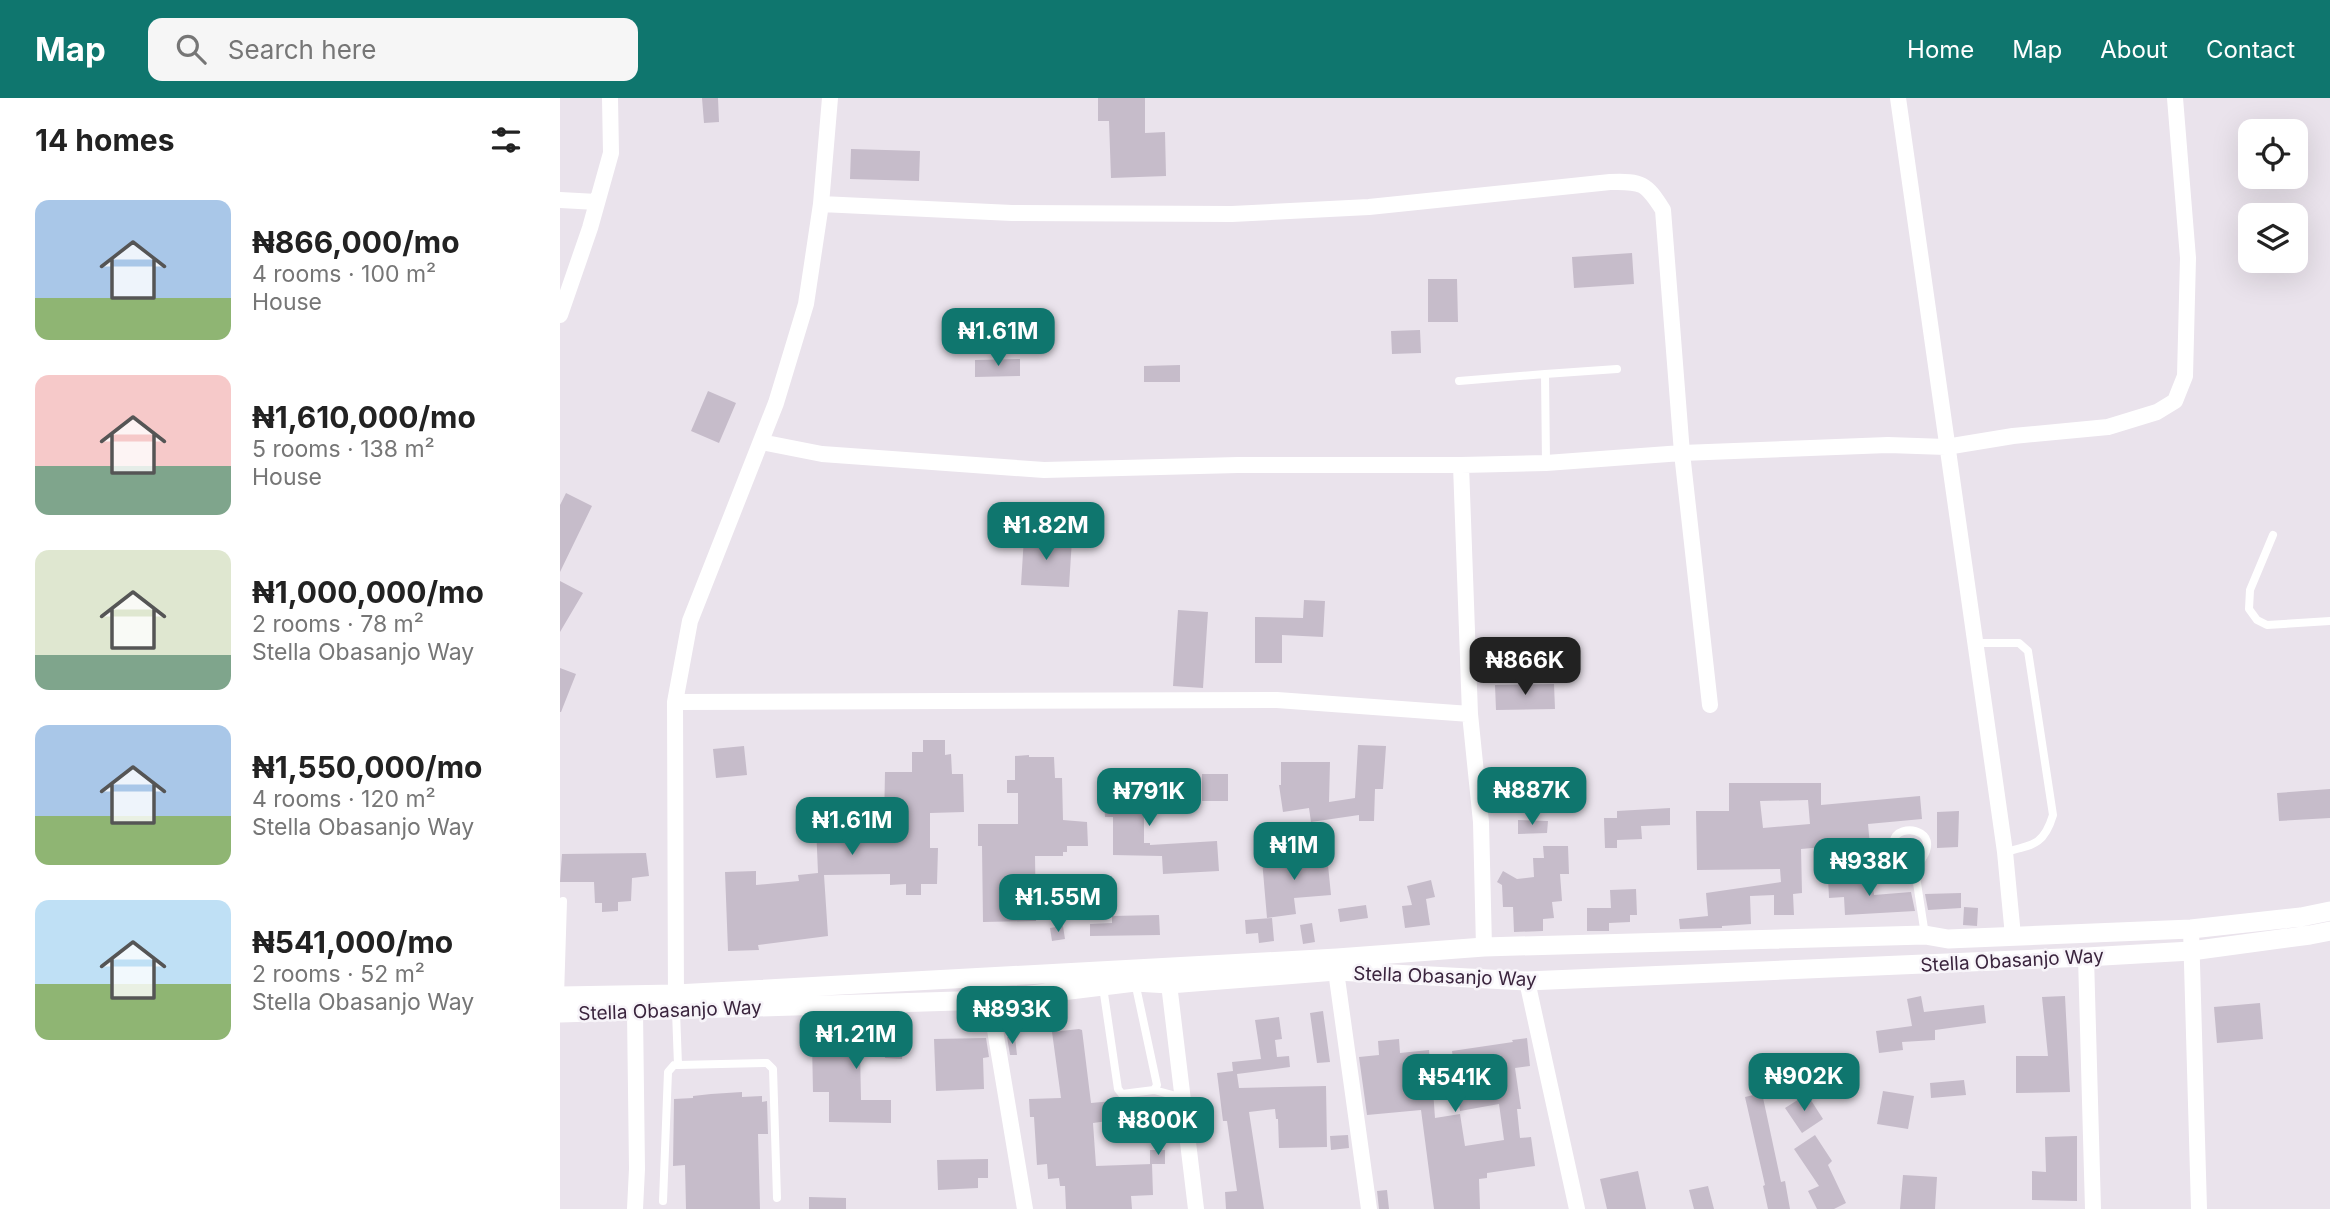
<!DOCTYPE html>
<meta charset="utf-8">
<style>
body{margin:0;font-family:Inter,sans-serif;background:#f6f6f6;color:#222;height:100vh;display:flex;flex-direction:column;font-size:26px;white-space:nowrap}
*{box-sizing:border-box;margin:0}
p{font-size:23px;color:#767676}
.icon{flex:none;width:38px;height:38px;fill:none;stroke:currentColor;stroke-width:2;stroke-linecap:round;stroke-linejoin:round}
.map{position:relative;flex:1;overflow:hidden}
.details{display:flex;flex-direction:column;background:#fff;width:560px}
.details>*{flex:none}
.controls{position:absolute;left:1678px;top:21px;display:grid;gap:14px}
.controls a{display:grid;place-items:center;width:70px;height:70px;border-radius:14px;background:#fff;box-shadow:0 7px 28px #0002;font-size:35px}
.price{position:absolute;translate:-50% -60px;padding:0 16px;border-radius:14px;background:#0f766e;color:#fff;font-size:23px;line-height:46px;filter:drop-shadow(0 2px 4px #0008)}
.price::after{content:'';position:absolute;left:50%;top:42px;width:21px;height:16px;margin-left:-10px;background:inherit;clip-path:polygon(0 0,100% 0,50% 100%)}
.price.on{background:#222;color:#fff}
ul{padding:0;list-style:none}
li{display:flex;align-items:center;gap:21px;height:175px;padding:0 35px}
li span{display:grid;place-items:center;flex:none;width:196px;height:140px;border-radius:14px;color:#555}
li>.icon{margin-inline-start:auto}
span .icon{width:84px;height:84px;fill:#fffc;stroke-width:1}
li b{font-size:30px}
h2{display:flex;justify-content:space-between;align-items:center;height:84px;padding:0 35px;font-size:30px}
header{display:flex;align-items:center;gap:42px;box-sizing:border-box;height:98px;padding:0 35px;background:#0f766e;color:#fff}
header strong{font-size:33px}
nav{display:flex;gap:38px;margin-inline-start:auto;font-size:24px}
.search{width:490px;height:63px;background:#f6f6f6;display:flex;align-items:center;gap:18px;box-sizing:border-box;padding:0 24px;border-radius:14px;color:#767676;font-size:26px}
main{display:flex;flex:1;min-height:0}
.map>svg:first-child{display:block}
.building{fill:#c6bcca;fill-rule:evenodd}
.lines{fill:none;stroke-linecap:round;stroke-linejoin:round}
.service{stroke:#fff;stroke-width:8}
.minor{stroke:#fff;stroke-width:16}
.tertiary{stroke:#fff;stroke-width:19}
.labels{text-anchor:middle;stroke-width:5;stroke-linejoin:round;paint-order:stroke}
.street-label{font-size:19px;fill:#3a243d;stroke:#f7f4f9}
</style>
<header>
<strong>Map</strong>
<div class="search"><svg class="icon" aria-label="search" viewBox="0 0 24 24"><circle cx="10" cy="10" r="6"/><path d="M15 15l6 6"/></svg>Search here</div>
<nav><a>Home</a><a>Map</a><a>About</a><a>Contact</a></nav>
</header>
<main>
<section class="details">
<h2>14 homes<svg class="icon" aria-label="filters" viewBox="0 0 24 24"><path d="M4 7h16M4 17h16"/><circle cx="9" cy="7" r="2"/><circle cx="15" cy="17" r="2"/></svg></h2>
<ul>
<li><span style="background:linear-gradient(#a9c7e8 70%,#8fb573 0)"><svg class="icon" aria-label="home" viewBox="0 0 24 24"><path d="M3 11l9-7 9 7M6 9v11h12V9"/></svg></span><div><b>₦866,000/mo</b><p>4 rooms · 100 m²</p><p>House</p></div></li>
<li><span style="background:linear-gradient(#f6c9c9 65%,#7fa58c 0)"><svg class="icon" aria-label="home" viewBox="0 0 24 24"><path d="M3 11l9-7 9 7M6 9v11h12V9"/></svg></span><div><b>₦1,610,000/mo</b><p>5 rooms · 138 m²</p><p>House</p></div></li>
<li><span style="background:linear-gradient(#dfe7d0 75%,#7fa58c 0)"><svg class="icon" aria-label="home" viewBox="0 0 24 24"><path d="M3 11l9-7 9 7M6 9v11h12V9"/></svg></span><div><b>₦1,000,000/mo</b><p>2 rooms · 78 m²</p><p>Stella Obasanjo Way</p></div></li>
<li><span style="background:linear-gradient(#a9c7e8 65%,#8fb573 0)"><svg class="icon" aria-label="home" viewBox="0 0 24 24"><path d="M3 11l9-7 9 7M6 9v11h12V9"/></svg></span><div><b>₦1,550,000/mo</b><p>4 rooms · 120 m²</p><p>Stella Obasanjo Way</p></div></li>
<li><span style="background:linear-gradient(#bfe0f5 60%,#8fb573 0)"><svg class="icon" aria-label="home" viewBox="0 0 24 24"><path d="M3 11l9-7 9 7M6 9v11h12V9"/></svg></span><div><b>₦541,000/mo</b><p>2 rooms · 52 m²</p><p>Stella Obasanjo Way</p></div></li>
</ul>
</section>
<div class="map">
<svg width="1770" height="1111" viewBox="0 0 1770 1111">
<rect width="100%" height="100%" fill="#eae3ec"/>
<path class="building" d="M142,0H158L159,24L144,25Z
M538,0H585V35L605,34L606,78L551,80L549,23H538Z
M291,51L360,53L359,83L290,81Z
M1072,155L1074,186L1014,190L1012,159Z
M868,181H897L898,224H868Z
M860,232L861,255L832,256L831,233Z
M460,261V278L415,279V262Z
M620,267V284H584V268Z
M148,293L176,305L159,345L131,333Z
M6,395L32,408L0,474V407Z
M464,439L512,441L509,489L461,487Z
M0,483L23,495L0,534Z
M744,502L765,503L763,539L722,537V565H695V519L743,520Z
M618,512L648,514L643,590L613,588Z
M0,570L16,576L1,614H0Z
M994,586L995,611L936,612L935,587Z
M363,642H385V657L391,656L392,676H403L404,714L370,715V750H378L377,786H361V797H346V786L330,787V776L264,777L268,838L198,847L199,852L168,853L165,774L196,773V787L239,783L238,777L258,775L256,727L324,726L325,674H352V654H363Z
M798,647L826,648L823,691H815L814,723H799V717L751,724L749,710L723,714L719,687H721V664H770L769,704L795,700Z
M184,648L187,677L156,680L153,651Z
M469,657V659H494L495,680H502L503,722L527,724L528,748H507V754H503V758H475L476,823L423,824L422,748H418V726H458V695H447V682H455V658Z
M584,673L588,716H584V745H590V747L657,743L659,773L603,776L602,758L553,757V719H545L542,677Z
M642,676H668V703H642Z
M1169,685H1261V707L1360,698L1362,721L1308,726L1310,748L1286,750V747L1241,751L1242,795L1233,796L1234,817H1214V797L1190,798L1191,826L1162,828V830L1120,831L1119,821L1148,818L1146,795L1221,784L1220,771L1137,772L1136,713H1169ZM1248,702L1250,726L1203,730L1200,703Z
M1770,691V720L1719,723L1717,695Z
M1110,710V727L1081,728L1082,741L1057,742V750H1045L1044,720H1057V713Z
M1399,713L1398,749L1377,750V714Z
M958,722L988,723L987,735L958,736Z
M983,748H1008L1009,776H1000L1002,803L992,804L994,820L983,821V833L954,834L953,809H943L942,787L937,784L943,773L957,781L974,779L973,760H984Z
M86,755L89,778L72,780L71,803L58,804V813L42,814V805H35L34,784H0L2,756Z
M767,757L771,797L734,800L736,816L707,820L702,762Z
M1280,779L1281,786L1312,782L1314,797L1351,794L1355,813L1285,817L1284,799L1269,800L1268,780Z
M871,782L875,799L866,801L870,827L845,830L842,808L852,807L847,788Z
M1076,791L1077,817H1070V824L1049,825V833H1027V810H1051L1050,792Z
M1401,795V810L1368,812L1365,796Z
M806,807L808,820L780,824L778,811Z
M1404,809L1418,810L1417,828L1403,827Z
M599,817L600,837L530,838V826L552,825V818Z
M712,820L714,843L699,845L698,835L686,836L685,822Z
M752,825L755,844L743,846L740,827Z
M503,828L505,841L492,843L490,830Z
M1361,898L1364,914L1424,907L1426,925L1375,932V942L1342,944L1343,952L1319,955L1316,933L1352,928L1347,901Z
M1505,898L1510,994L1456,995V958H1488L1482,899Z
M1700,905L1703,941L1657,945L1654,909Z
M763,913L770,964L757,965L750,915Z
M300,918L344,922L342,961L325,960V953L300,952L301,1002H331V1025L269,1024V994H253L252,945H298Z
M719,919L722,941L715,942L717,959L729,958L730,969L677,976L679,990L766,988L767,1049L719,1050L718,1021H716L715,1011L689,1014L704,1111H666L665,1094L677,1093L667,1023H663L657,975L673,973L672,964L701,961L695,922Z
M519,931L522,932L531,1005L575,1001L577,1019L533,1025L536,1068L592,1066L593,1097L571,1098L572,1111H506L505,1088H500L499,1080L488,1081L487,1066L477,1067L474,1019H470L469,1001L501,1000L492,934Z
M447,939H455L457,957H450Z
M426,940L429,959L423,960L424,991L376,993L374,941Z
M967,940L970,968L955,970L961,1011H957L960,1040L971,1039L975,1068L927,1075V1080L919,1081L920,1111H874L861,1012L807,1017L799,959L819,957L818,943L839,941L840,955L869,952L870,964L856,966L860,993L873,992L875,1020L900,1016L905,1048L944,1042L939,1006L900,1013L892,953L953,944L952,942Z
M1404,982L1406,997L1371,1000L1370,985Z
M1323,993L1354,998L1348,1031L1317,1026Z
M182,994V999L202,998V1004L207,1003L208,1036H198L200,1111H126L125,1067L113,1068L114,1001L133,1000V998L151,996Z
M1202,995L1221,1084L1225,1083L1230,1111H1208L1203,1088L1205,1087L1185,999Z
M1247,996L1263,1021L1242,1035L1225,1010Z
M788,1037L789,1050L771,1052L770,1038Z
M1255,1037L1272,1063L1268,1067L1286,1105L1274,1111H1257L1248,1093L1259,1088L1234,1051Z
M1517,1038V1103L1472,1102V1073L1486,1074L1485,1039Z
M590,1052H605V1066H590Z
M428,1061V1080H418V1090L378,1092L377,1062Z
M1078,1073L1086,1111H1047L1040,1081Z
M1343,1077L1377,1079L1375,1111H1340Z
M1148,1088L1154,1111H1134L1129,1092Z
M827,1092L829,1111H819L817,1093Z
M249,1099L286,1100V1111H249Z"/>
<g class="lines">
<path class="service" d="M899,283L985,276
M986,365L985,276L1057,271
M1713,437L1690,492L1689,511L1697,522L1707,527L1770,523
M1415,545H1459L1468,553L1493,717C1484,747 1473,747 1445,754
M1355,772C1358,766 1364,759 1366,753C1377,719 1297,728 1355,772L1365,837
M543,889L558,991L562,996L594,992L597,987L575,884
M0,898L3,803
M116,913L118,967
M594,992L624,1000
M103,1103L108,974L114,967H118L207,965L213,971L217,1100"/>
<path class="minor" d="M1338,0L1445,754L1453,838
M0,102L37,104
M261,106L452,115L672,116L809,109L1050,84C1082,83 1086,85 1103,112L1122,355L1150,607
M0,217L30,130L51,55L50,0
M201,344L262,356L484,372L678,367H901L986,365L1122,355L1328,347L1386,349L1453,338L1548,329L1597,314L1615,303L1625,278L1628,160L1615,0
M901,367L910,616L921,724L924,849
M115,604L717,602L910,616
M1631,831L1639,1111
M1526,859L1533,1111
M776,873L809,1111
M967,883L1017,1111
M609,886L636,1111
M430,902L465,1111
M116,908L115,604L130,523L216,305L246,206L261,106L270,0
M75,1111L77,1071L75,914"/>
<path class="tertiary" d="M0,898L116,896L777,860L924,849L1365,837L1388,841L1631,831L1741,819L1770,813
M0,915L430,902L575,884L609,886L776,873L967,883L1526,859L1631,853L1750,837L1770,833"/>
</g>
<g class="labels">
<g class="street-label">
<text transform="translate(1452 862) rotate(-3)" y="7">Stella Obasanjo Way</text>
<text transform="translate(885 878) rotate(2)" y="7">Stella Obasanjo Way</text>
<text transform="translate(110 912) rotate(-2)" y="7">Stella Obasanjo Way</text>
</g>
</g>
</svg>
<div class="controls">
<a><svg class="icon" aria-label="locate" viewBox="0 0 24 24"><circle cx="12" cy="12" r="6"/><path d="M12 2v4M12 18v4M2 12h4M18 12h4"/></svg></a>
<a><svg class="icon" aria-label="layers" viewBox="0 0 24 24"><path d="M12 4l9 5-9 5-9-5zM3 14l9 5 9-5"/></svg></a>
</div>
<b class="price" style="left:438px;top:270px">₦1.61M</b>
<b class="price" style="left:486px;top:464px">₦1.82M</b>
<b class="price on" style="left:965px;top:599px">₦866K</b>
<b class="price" style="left:972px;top:729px">₦887K</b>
<b class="price" style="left:589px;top:730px">₦791K</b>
<b class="price" style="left:292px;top:759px">₦1.61M</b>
<b class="price" style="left:734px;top:784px">₦1M</b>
<b class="price" style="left:1309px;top:800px">₦938K</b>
<b class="price" style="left:498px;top:836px">₦1.55M</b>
<b class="price" style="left:452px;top:948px">₦893K</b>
<b class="price" style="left:296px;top:973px">₦1.21M</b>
<b class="price" style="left:1244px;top:1015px">₦902K</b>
<b class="price" style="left:895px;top:1016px">₦541K</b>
<b class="price" style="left:598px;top:1059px">₦800K</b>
</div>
</main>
